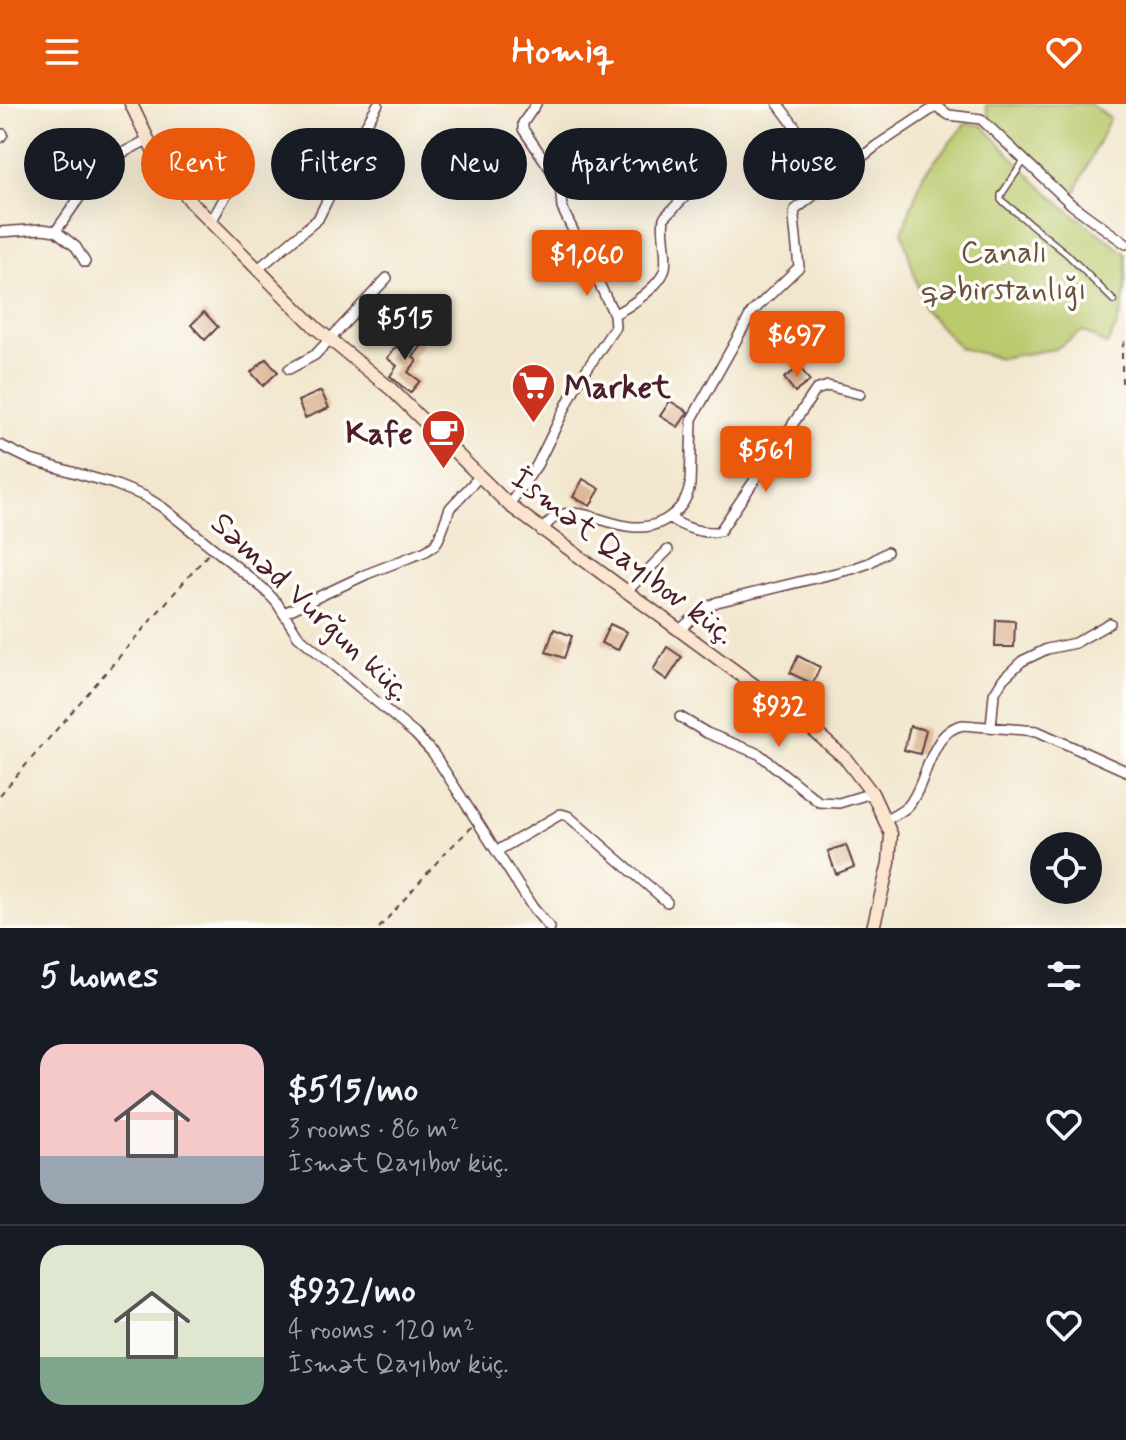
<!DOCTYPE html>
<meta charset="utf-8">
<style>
body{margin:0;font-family:Mynerve,sans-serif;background:#242831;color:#f1f3f6;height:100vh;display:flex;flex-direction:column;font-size:30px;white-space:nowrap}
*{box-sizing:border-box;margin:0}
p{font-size:26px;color:#9ea1a6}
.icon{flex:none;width:44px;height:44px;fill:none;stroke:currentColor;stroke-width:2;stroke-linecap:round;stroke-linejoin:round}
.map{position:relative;height:824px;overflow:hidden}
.sheet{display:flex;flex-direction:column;background:#171b24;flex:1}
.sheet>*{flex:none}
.hud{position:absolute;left:24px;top:24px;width:1078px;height:72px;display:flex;gap:16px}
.controls{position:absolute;left:1030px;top:728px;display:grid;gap:16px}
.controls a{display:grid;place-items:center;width:72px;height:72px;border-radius:50%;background:#171b24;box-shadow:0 8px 32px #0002;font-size:40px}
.price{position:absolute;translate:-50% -68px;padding:0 18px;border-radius:8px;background:#ea580c;color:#fff;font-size:26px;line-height:52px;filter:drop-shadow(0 2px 4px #0008)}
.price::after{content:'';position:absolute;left:50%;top:48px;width:24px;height:18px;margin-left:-12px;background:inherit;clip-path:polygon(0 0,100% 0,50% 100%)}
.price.on{background:#222;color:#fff}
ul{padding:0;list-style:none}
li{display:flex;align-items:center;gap:24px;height:200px;padding:0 40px}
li+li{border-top:2px solid #363941}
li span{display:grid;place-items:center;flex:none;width:224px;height:160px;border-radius:24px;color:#555}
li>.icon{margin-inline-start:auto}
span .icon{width:96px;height:96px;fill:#fffc;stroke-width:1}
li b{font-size:34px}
h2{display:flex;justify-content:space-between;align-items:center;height:96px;padding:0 40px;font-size:34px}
.pill{padding:0 28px;border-radius:36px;background:#171b24;box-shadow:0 8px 32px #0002;font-size:28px;line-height:72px}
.pill.on{background:#ea580c;color:#fff}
header{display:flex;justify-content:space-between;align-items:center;height:104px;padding:0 40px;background:#ea580c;color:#fff;font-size:36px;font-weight:700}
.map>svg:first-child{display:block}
.green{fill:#b9c96c;stroke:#82744c;stroke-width:2}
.building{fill:#ddb897}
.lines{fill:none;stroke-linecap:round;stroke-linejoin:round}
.lane-casing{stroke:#633d43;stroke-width:8}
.street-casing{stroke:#633d43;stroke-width:12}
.secondary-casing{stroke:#633d43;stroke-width:15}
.path{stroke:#633d43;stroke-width:2;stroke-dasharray:6 6;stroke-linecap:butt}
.lane{stroke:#fff;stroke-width:5}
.street{stroke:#fff;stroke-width:9}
.secondary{stroke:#fce5cf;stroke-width:12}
.labels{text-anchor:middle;stroke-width:7;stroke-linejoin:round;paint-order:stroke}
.park-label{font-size:32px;fill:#6b523e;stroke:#fdfcf7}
.poi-label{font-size:32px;font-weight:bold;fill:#4a1f2b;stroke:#fdfcf7;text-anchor:start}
.street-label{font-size:32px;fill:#4a1f2b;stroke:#fdfcf7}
</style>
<header><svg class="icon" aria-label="menu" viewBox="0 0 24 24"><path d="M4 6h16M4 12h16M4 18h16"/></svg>Homiq<svg class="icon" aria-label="heart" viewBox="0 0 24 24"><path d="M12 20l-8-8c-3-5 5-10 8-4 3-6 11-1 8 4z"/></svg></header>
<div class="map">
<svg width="1126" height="824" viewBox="0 0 1126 824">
<rect width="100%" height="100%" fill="#fdfcf7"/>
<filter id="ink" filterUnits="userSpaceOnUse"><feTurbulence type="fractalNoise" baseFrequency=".0125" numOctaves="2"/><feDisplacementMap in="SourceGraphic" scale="16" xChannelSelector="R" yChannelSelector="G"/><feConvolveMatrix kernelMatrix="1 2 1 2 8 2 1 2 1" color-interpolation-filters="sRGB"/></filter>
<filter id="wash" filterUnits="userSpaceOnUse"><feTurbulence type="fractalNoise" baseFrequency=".006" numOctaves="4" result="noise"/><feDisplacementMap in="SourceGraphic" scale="32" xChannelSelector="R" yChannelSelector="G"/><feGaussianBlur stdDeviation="1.8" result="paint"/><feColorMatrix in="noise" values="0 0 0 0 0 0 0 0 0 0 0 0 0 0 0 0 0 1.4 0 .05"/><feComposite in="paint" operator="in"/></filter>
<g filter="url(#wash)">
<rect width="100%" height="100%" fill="#f2e7ce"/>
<path class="green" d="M1090,0L1110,14L1073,93L1045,71L989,16L986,1Z
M965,20L982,21L1037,79L1069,107L1126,150C1126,190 1126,207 1107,241L1083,227L1055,245L1000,254L960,244L924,205L902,128L923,71Z"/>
<g id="blocks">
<path class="building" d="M204,208L218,223L205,236L191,221Z
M408,228L423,240L413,253L417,257L408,268L420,277L410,289L390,272L397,262L387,254Z
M266,255L278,268L263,282L251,268Z
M800,263L810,277L795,288L784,274Z
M321,287L329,304L305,314L298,297Z
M670,297L688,308L678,323L660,312Z
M583,375L600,385L590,402L573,393Z
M996,516L1015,517L1014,543H995Z
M610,520L627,528L618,546L601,539Z
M554,525L572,532L564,554L546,548Z
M667,543L682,553L667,576L653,566Z
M798,552L820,563L813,580L790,569Z
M910,622L926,626L920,650L904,646Z
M846,741L854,763L836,770L828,747Z"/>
</g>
</g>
<g filter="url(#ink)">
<use href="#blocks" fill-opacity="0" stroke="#633d43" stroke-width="2"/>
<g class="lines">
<defs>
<path id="lane" d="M1024,57L1001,91V96L1067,150L1114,197"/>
<path id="street" d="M778,0L833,74
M932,0L949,11L981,15L1072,101L1126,140
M0,34L3,30
M211,118L231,82
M56,127L76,143L85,158
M0,128L42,125L56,127L98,67L113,54L147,36
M258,165L318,115L355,40L378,0
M614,210C628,204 662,181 665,164C668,148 661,130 664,114L710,67
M289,265L315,251L387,174
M0,341L31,356L114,380L144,392L162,403L264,485L277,499L298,532L415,630L433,649L533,804L550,824
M509,401L537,361L577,280L615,223L614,210L562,104L560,79L523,25V19L536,0
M669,413C681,423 704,431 720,427L816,286L828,282L860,290
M541,427C547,421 552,413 560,411C590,401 627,438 665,416C679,407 687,397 690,381L692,315L752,208L799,163L794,114L795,106L876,42L935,3
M625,489L668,446
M284,509L367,470L426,447L435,441L439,434L450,404L480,372
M679,527L700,507L717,498L852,465L869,459L887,448
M680,613L707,629L759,650L819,698L839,699L872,689
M991,623L994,590L1003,575L1022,557L1047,545L1075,539L1110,519
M886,716C893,712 902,708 908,702C928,679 929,627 963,621L1037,627L1126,667
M497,747L561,710L568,712L667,798"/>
<path id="secondary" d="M131,0L157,54L192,99L316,224L391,285L509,401L799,614L845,654L872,689L891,730L889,759L873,824"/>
</defs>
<use href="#lane" class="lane-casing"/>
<use href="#street" class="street-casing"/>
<use href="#secondary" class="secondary-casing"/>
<path class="path" d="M1122,279V244L1126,234
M0,691L208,450
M379,824L445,749L472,723"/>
<use href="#lane" class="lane"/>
<use href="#street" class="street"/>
<use href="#secondary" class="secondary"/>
</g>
</g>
<defs>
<symbol id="supermarket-pin" viewBox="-11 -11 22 30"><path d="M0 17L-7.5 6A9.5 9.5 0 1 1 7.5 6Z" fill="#c8321e" stroke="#fdfcf7"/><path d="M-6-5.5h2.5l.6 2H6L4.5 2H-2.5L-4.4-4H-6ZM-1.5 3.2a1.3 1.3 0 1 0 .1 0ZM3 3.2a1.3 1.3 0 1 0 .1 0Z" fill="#fff"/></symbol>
<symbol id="cafe-pin" viewBox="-11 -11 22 30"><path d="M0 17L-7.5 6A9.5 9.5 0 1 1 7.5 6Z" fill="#c8321e" stroke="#fdfcf7"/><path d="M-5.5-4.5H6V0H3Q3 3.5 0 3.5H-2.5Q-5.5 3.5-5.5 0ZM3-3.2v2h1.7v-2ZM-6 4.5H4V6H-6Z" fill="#fff"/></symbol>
</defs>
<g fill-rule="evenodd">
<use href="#supermarket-pin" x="508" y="256" width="51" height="69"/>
<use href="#cafe-pin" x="418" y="302" width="51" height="69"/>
</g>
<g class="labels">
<g class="park-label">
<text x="1004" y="158">Canalı<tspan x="1004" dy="37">qəbirstanlığı</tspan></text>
</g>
<g class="poi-label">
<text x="564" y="293">Market</text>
<text x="413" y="339" text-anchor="end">Kafe</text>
</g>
<g class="street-label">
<text transform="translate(624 451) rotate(37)" y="11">İsmət Qayıbov küç.</text>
<text transform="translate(312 502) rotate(43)" y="11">Səməd Vurğun küç.</text>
</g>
</g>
</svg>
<div class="controls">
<a><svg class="icon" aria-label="locate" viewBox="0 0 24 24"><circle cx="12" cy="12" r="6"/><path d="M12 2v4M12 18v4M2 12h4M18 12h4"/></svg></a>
</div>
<b class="price" style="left:587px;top:194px">$1,060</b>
<b class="price on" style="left:405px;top:258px">$515</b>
<b class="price" style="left:797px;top:275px">$697</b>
<b class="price" style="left:766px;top:390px">$561</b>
<b class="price" style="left:779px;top:645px">$932</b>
<div class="hud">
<a class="pill">Buy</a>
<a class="pill on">Rent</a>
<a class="pill">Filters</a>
<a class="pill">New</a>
<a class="pill">Apartment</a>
<a class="pill">House</a>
</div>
</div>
<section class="sheet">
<h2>5 homes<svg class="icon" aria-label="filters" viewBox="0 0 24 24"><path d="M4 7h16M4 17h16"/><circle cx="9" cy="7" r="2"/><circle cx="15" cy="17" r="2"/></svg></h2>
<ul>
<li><span style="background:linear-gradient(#f6c9c9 70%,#9aa5b1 0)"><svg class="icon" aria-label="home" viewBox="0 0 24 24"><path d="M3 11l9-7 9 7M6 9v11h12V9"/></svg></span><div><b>$515/mo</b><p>3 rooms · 86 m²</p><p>İsmət Qayıbov küç.</p></div><svg class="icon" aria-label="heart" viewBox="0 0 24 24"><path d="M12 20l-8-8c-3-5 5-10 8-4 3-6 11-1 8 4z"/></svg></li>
<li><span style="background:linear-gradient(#dfe7d0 70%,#7fa58c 0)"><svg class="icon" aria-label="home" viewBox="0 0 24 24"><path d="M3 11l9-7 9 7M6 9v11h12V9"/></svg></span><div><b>$932/mo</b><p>4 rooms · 120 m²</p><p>İsmət Qayıbov küç.</p></div><svg class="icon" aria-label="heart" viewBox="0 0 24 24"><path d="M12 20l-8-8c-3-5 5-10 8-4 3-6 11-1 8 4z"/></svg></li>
</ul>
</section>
